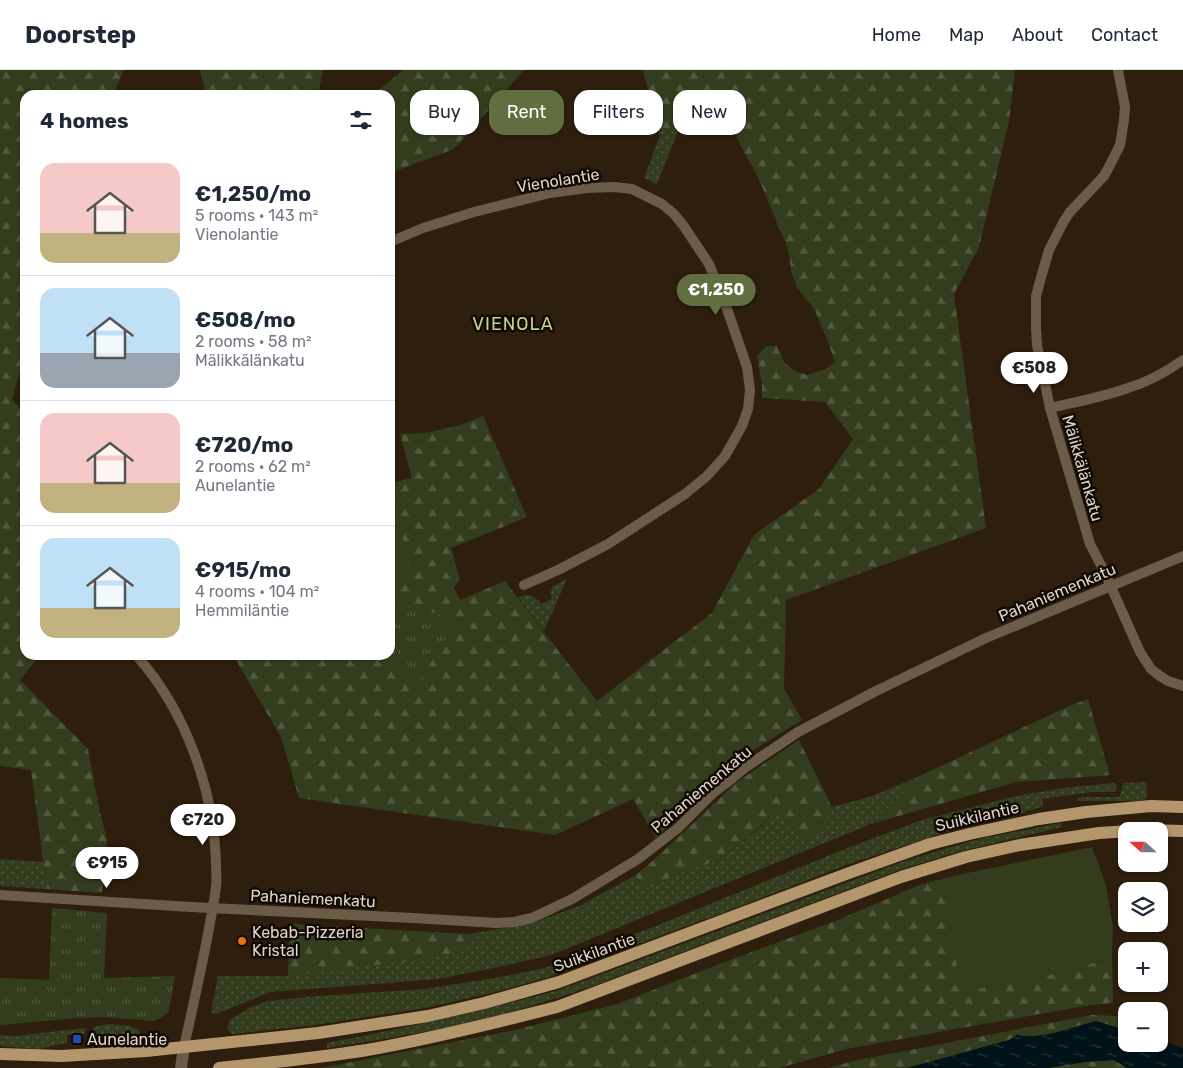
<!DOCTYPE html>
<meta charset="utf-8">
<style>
body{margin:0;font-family:Rubik,sans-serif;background:#f6f6f7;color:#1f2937;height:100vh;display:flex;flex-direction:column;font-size:19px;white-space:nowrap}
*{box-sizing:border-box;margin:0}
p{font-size:16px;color:#747a83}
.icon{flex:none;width:28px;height:28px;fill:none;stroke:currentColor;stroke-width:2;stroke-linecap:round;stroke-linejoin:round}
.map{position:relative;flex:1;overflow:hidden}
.side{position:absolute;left:20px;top:20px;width:375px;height:570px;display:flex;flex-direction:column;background:#fff;border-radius:15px;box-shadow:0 1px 4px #0004}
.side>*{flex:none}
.top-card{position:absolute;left:410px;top:20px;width:475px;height:45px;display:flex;gap:10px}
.needle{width:32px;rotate:291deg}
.buttons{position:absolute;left:1118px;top:752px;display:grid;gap:10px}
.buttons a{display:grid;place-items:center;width:50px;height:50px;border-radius:10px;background:#fff;box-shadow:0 1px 4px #0004;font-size:25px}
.price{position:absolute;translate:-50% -42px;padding:0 11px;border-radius:18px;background:#fff;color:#222;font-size:16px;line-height:32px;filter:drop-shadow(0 1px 2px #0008)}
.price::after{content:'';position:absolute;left:50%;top:30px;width:15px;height:11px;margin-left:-8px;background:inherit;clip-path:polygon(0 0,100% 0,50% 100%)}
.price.on{background:#616e40;color:#fff}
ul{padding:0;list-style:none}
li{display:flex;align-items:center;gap:15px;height:125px;padding:0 20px}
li+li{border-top:1px solid #e0e1e3}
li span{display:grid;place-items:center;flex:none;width:140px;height:100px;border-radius:15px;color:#555}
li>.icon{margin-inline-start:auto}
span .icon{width:60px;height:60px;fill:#fffc;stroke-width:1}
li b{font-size:21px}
h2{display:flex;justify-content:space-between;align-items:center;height:60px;padding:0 20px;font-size:21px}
.chip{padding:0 18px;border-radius:15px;background:#fff;box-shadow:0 1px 4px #0004;font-size:18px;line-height:45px}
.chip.on{background:#616e40;color:#fff}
header{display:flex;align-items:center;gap:30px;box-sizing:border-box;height:70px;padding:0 25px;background:#fff;border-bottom:1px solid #e0e1e3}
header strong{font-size:24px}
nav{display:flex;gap:28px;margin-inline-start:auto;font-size:18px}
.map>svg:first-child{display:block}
.grass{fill:url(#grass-dots)}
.forest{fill:url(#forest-firs)}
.park{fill:url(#park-tufts)}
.pitch{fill:#333d1e}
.water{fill:url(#water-ripples)}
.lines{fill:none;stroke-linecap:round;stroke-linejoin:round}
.minor{stroke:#6a5c48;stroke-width:10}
.tertiary{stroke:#6a5c48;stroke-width:12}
.primary{stroke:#b4966c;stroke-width:12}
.food-dot{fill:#e8710a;stroke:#110a04;stroke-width:2}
.transit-dot{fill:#1a4fb4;stroke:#110a04;stroke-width:2}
.labels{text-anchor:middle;stroke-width:5;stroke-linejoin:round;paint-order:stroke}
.street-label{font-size:16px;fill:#ded4c9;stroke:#110a04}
.poi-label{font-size:16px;fill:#ded4c9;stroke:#110a04;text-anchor:start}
.neighbourhood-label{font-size:18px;letter-spacing:1px;fill:#c4d286;stroke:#110a04}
</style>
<header>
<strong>Doorstep</strong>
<nav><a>Home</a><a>Map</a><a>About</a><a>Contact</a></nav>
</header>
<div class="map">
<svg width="1183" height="998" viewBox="0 0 1183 998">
<defs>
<pattern id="grass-dots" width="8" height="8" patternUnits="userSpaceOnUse" patternTransform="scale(1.25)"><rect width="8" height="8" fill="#333d1e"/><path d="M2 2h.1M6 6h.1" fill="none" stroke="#50583d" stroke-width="1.8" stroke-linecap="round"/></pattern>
<pattern id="forest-firs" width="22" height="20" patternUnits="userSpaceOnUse" patternTransform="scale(1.25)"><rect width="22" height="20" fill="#333d1e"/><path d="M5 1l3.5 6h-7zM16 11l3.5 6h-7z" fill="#50583d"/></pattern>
<pattern id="park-tufts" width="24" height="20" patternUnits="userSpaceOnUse" patternTransform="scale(1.25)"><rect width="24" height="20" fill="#333d1e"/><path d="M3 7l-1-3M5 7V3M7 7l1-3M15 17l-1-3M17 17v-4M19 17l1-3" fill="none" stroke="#50583d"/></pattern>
<pattern id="water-ripples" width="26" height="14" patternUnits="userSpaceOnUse" patternTransform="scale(1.25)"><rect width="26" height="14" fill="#001318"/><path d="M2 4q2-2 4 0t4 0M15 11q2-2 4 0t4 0" fill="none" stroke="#253438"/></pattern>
</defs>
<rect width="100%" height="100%" fill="#2e1e0d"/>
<path class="grass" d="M658,58L679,59L657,114L644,108L660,66Z
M567,509L544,561L518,527C528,523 535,525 541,534L552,529L551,522L552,517Z
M911,710L901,725L871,754L551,885L503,896L438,909L270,922L216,944L212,943V937L218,906H288L462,876L470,864L536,852L581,835L636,805L640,815L650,818L678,803L720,790L763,755L772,744L780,746L821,762L832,737L869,727Z
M1145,712L1146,713L1147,726L1146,729L1140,731H1077V729L1082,727H1119L1121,723L1123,713Z
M1113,713L1116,714L1117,716L1116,721L1114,722H1092L1042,729L1043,736L1015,745L980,753L952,760L849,794L741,836L546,908L495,922L425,938L315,955L232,964L228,960V955L229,951L234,947L251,937L268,931L317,926L425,919L495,908L545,898L651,858L845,779L922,750L1021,725L1065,718Z
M1061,753L1062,757L954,783L902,799L598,914C547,932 494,948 440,959C403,966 365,972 327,978V973C405,958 482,941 559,920L902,792L954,776L983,768Z
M0,789L43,792L47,819L0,816Z
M109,954C120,955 134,954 141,963L142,971L105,972V964H93V957Z
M85,958V964L67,965V973L38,979L0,976V965L15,966Z"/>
<path class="forest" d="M0,0H124L113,25H25V284L12,330L25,343V585H40L20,610L88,679L100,743L107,769L102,823L47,819L31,700L0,696Z
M200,0H323L318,25H206Z
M403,0H524L454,79L390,103V25H373Z
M643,0H1015L1009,51L979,177L954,224L986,458L786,530L784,618L802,650L739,689L656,768L633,729L555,765L299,728L281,667L233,585H390V413L412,408L400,364L426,363L461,355L483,346L527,447L451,478L460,510L454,518L460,530L505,511L597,631L712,543L754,465L819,419L853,369L825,332L762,328V314L757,286L766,276H777L784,292L793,300L807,305L826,299L835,292L827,269L814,239L798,219L792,205L788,179L758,107L742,78L729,49L720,42L679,59L658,58Z
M1088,629L1110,705L1016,712L871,754L901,725L911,710L1067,637Z
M799,670L832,737L821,763L804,771L780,746L772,744L763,754L720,790L678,803L650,818L640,815L636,805L658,786L737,712Z
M967,803L955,813L954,883L962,913L969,920L1045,906L1112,888L1113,933L1091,935L972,956L847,979L779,998H321L515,960L617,934L717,895L835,851L922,814Z
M290,854L470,864L462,876L447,886L288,906Z
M1092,945L1115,946L1126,950V960L1095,951L1057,962L1028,967L1017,965L1009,970L907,998H828L858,990Z
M1114,990L1127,998H1048L1085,992Z"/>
<path class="park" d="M398,534L415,535L444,547L452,558L420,610L412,612L402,602L390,549Z
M52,838L107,843L104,908L175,906L169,941L162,947L154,951L105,947L77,948L0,955V908L49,910Z"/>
<path class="pitch" d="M397,437L411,511L390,515V438Z
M1092,777L1106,815L1113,857L1112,888L1045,906L969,920L962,913L954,883L945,838L947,827L955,812L967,803Z"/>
<path class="water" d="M1096,951L1126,960V974H1159V970L1183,978V998H1127L1114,990L1085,992L1048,998H907L1009,970L1017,965C1043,970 1071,958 1096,951Z"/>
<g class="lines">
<path class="minor" d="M1118,0L1125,37L1124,50L1120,75L1110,95L1104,106L1070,142L1064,151L1049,180L1040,211L1036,226V257L1037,275L1050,338L1090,474L1104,501L1140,582L1151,599L1160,606L1168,611L1183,616
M390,172L423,158L474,142L550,123L587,118L614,117L632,119L662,134L673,143L683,155L709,194L726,236L747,297L750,320L748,339L742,356L725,386L707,406L685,424L608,474L558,500L524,515
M1050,338C1076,332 1103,327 1128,318C1148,312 1166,302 1183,290
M136,585C186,641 214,720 216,794C216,802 217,809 216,817C214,834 210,852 207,869C200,905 192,941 184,977
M0,825L191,837L413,848L497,853L514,852L532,848L572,829L638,789L678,758L713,723L729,711L746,697L798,662L876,621L986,568L1183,486"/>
<path class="tertiary" d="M181,998L184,977"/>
<path class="primary" d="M0,984L62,986L146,981L318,963L428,946L484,933L559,912L849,803L930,774L969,764L1039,749L1086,742L1151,736L1183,737
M219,998C268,993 318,988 367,980C430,969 494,953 557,937L901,807L966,787L1020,775L1099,763L1145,760L1183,761"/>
</g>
<circle class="food-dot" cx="242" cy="871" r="5"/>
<rect class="transit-dot" x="72" y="964" width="10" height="10" rx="2.5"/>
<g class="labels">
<g class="street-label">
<text transform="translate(558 110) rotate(-9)" y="6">Vienolantie</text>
<text transform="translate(1083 398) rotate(74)" y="6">Mälikkälänkatu</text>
<text transform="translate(1057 522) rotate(-23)" y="6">Pahaniemenkatu</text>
<text transform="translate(701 719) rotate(-40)" y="6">Pahaniemenkatu</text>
<text transform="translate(977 746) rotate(-13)" y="6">Suikkilantie</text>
<text transform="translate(313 828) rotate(3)" y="6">Pahaniemenkatu</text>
<text transform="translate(594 882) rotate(-20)" y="6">Suikkilantie</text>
</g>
<g class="poi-label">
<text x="252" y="868">Kebab-Pizzeria<tspan x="252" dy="18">Kristal</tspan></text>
<text x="87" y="975">Aunelantie</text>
</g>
<g class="neighbourhood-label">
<text x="513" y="260">VIENOLA</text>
</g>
</g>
</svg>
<div class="buttons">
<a><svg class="needle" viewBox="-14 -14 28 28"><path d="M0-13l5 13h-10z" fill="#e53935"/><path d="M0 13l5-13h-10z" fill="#747a83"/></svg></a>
<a><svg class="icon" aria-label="layers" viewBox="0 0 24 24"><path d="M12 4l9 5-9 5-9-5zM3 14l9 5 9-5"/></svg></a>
<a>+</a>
<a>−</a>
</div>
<b class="price on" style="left:716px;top:246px">€1,250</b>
<b class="price" style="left:1034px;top:324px">€508</b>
<b class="price" style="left:203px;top:776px">€720</b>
<b class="price" style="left:107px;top:819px">€915</b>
<div class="top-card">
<a class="chip">Buy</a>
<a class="chip on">Rent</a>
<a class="chip">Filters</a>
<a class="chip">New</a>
</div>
<section class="side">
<h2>4 homes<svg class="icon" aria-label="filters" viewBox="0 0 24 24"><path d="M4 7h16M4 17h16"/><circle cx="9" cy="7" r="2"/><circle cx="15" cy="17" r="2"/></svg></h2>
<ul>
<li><span style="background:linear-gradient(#f6c9c9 70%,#c2b280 0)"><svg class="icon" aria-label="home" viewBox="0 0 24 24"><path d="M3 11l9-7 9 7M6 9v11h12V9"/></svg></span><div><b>€1,250/mo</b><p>5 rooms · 143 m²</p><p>Vienolantie</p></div></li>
<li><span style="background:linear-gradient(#bfe0f5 65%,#9aa5b1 0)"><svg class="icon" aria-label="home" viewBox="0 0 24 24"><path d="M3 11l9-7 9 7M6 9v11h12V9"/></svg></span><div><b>€508/mo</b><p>2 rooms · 58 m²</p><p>Mälikkälänkatu</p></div></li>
<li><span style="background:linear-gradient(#f6c9c9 70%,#c2b280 0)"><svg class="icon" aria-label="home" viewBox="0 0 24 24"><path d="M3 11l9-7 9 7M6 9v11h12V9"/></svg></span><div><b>€720/mo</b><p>2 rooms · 62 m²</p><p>Aunelantie</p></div></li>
<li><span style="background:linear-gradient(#bfe0f5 70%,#c2b280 0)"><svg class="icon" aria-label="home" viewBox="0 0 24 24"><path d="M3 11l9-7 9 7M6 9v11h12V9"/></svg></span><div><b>€915/mo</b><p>4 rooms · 104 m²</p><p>Hemmiläntie</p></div></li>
</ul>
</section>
</div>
